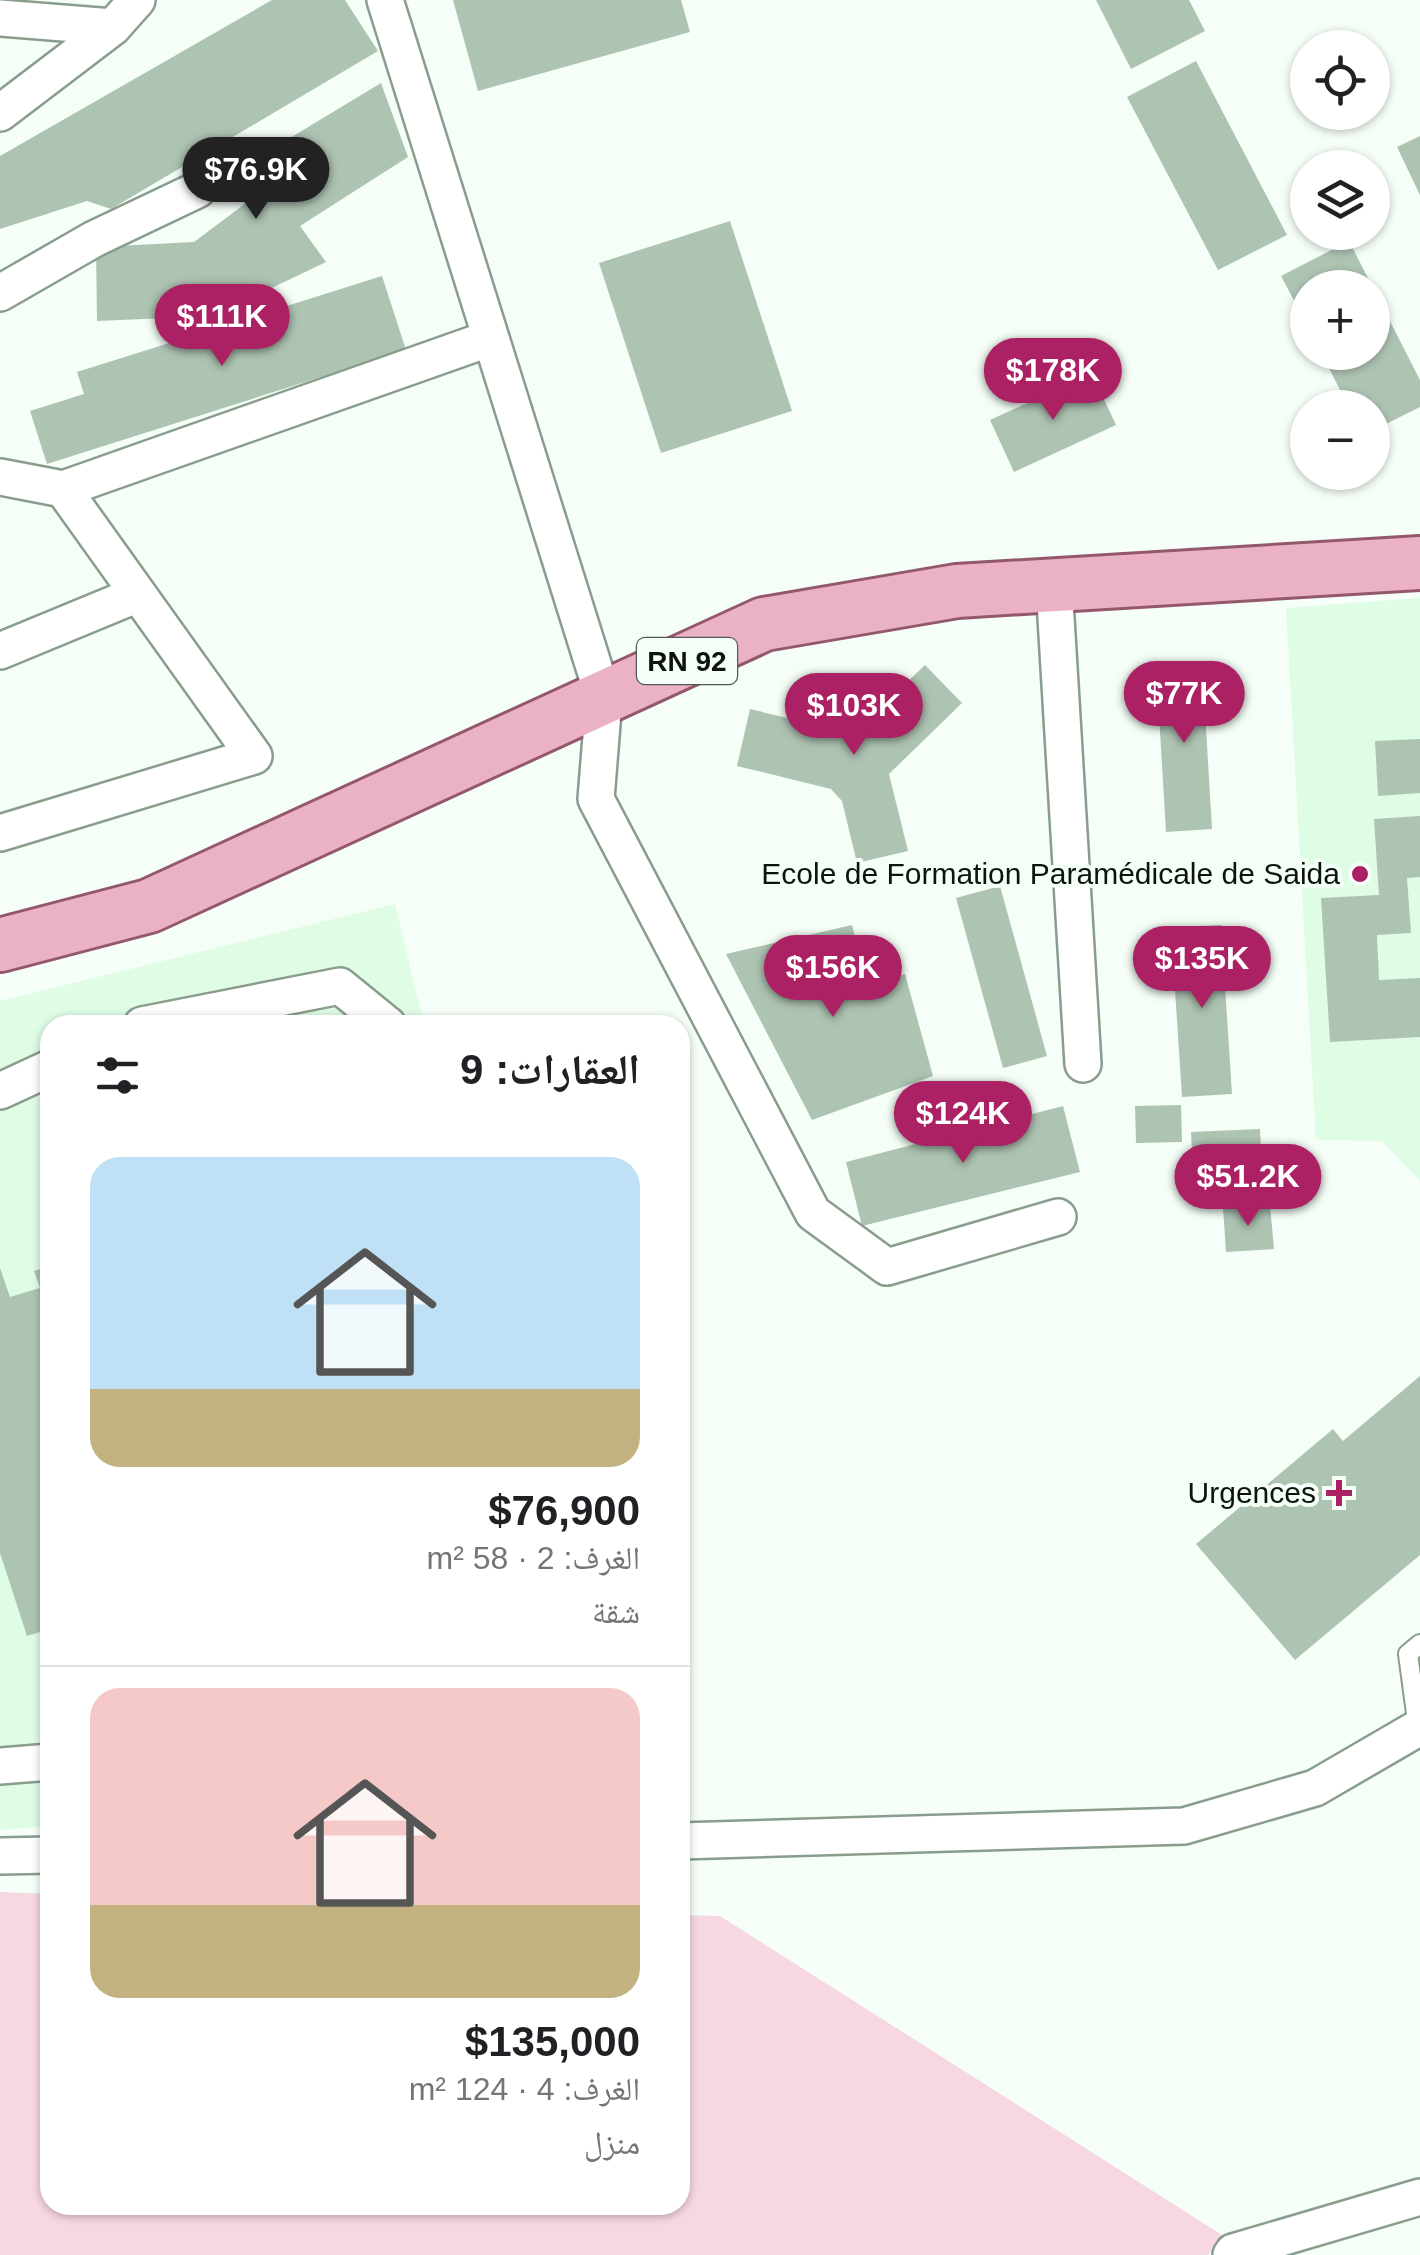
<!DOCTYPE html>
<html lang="ar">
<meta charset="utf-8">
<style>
body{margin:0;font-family:Helvetica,"Noto Naskh Arabic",sans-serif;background:#f2f2f2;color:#202124;direction:rtl;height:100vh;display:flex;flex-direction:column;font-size:38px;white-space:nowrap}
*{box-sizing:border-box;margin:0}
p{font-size:32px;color:#757577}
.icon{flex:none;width:55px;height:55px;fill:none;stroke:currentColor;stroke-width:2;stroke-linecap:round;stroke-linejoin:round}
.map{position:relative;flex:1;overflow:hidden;direction:ltr}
.side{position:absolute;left:40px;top:1015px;width:650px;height:1200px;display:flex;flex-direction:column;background:#fff;border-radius:30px;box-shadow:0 2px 8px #0004;direction:rtl}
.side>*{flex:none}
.tools{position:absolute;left:1290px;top:30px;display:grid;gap:20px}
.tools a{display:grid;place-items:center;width:100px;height:100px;border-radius:50%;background:#fff;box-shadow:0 2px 8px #0004;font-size:50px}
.price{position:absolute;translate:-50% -85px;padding:0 22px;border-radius:35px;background:#ab2163;color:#fff;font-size:32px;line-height:65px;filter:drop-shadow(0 2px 5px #0008)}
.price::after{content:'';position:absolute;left:50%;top:60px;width:30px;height:22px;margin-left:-15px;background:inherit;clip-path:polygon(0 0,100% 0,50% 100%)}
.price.on{background:#222;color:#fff}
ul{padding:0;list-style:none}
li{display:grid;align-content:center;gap:20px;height:530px;padding:0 50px}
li+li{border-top:2px solid #e0e0e0}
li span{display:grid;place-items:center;height:310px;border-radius:30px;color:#555}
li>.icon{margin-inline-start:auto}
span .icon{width:180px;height:180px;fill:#fffc;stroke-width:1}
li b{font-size:42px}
h2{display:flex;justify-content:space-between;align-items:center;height:120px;padding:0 50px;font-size:42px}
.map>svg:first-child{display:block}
.built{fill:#dffce5}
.green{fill:#f7d7e1}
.building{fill:#aec4b3}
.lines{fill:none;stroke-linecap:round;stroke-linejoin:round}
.service-casing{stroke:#899d8d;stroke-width:22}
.minor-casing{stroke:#899d8d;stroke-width:40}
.primary-casing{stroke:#94586d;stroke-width:58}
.service{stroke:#fff;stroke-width:18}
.minor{stroke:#fff;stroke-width:35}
.primary{stroke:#ebb1c6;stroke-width:52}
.poi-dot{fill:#ab2163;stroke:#f5fef7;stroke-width:4}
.labels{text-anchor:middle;stroke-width:8;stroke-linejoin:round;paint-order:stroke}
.shield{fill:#f5fef7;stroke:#535a55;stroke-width:2.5}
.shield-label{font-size:28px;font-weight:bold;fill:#0d140f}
.poi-label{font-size:30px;fill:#0d140f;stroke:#f5fef7;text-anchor:end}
</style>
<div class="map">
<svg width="1420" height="2255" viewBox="0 0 1420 2255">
<rect width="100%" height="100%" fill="#f5fef7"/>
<path class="built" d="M1420,598V1181L1382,1141L1316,1140L1286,608Z
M395,904L424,1025H50V1826L0,1830V1001Z"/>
<path class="green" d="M0,1892L50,1894V2205H680V1915L720,1916L1222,2235L1208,2255H0Z"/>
<path class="building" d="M272,0H345L378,51L111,209L87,201L0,229V156Z
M453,0H681L690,32L478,91Z
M1096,0H1189L1205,31L1131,69Z
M1196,61L1287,235L1218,270L1127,97Z
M381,83L408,157L300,226L326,262L213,316L97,321L96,247L194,242L254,197L237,170Z
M1420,136V195L1397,147Z
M730,221L792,411L661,453L599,263Z
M1349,241L1420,380V407L1372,431V408H1349L1321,352H1372V288H1308V327L1281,276Z
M382,276L406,350L47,464L30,411L84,394L77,372Z
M1092,374L1116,425L1014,472L990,420Z
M1202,661L1212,829L1166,832L1156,664Z
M925,665L962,703L889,774L908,851L857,863L842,801L831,789L737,766L750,709L846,732L860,727Z
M1420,739V793L1378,796L1375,741Z
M1420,816V877L1407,878L1411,933L1377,935L1379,980L1420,978V1037L1330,1042L1321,898L1379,895L1374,819Z
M1000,886L1047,1056L1003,1068L956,898Z
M852,925L867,983L905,974L933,1076L812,1120L726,954Z
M1221,925L1232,1094L1182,1097L1171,928Z
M1181,1105L1182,1142L1136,1143L1135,1106Z
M1063,1106L1080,1172L862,1226L846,1162Z
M1260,1129L1262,1172L1193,1175L1191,1132Z
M1270,1205L1274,1249L1226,1252L1223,1208Z
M50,1266V1629L27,1636L0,1553V1268L10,1297L40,1288L34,1271Z
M1420,1376V1555L1295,1660L1196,1544L1333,1429L1343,1441Z"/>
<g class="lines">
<defs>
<path id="service" d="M1418,1728L1408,1654L1420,1644"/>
<path id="minor" d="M385,0L604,699L596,799L813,1213L887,1267L1058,1217
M0,18L113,27
M0,113L113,27L137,0
M0,293L94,239L197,190
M0,477L63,489L491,338
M1054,585L1083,1064
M0,651L138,594
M0,833L254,756L63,489
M142,1025L340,986L388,1025
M0,1091L50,1068
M0,1766L50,1762
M680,1841L1184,1826L1315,1788L1420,1727
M0,1856L50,1855
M1231,2255L1233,2252L1420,2197"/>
<path id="primary" d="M0,945L149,906L764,624L957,591L1420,563"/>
</defs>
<use href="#service" class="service-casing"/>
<use href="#minor" class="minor-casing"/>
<use href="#primary" class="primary-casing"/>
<use href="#service" class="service"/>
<use href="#minor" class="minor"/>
<use href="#primary" class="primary"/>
</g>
<g class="poi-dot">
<circle cx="1360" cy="874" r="10"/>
<path d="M1334 1478h10v10h10v10h-10v10h-10v-10h-10v-10h10z"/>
</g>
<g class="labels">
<rect class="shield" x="637" y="638" width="100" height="46" rx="8"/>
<g class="shield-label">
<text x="687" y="671">RN 92</text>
</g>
<g class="poi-label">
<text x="1340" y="884">Ecole de Formation Paramédicale de Saida</text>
<text x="1316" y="1503">Urgences</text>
</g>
</g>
</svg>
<div class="tools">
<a><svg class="icon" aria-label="locate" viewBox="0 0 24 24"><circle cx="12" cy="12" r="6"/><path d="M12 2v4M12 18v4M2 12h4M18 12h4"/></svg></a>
<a><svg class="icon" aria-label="layers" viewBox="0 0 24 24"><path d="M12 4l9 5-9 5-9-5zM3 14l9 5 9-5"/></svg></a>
<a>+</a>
<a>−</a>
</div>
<b class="price on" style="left:256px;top:222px">$76.9K</b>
<b class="price" style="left:222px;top:369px">$111K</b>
<b class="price" style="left:1053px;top:423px">$178K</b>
<b class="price" style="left:1184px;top:746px">$77K</b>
<b class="price" style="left:854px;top:758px">$103K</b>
<b class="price" style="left:1202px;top:1011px">$135K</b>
<b class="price" style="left:833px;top:1020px">$156K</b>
<b class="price" style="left:963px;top:1166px">$124K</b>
<b class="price" style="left:1248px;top:1229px">$51.2K</b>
<section class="side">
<h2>العقارات: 9<svg class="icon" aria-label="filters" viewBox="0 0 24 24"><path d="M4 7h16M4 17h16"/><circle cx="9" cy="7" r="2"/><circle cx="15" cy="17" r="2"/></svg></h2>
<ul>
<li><span style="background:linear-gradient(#bfe0f5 75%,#c2b280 0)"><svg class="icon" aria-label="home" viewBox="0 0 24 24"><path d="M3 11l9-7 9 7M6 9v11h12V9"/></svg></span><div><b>$76,900</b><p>الغرف: 2 · 58 m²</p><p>شقة</p></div></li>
<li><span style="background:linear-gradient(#f6c9c9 70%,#c2b280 0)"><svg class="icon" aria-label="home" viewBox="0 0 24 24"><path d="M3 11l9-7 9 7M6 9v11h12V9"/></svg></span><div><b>$135,000</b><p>الغرف: 4 · 124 m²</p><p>منزل</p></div></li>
</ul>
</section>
</div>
